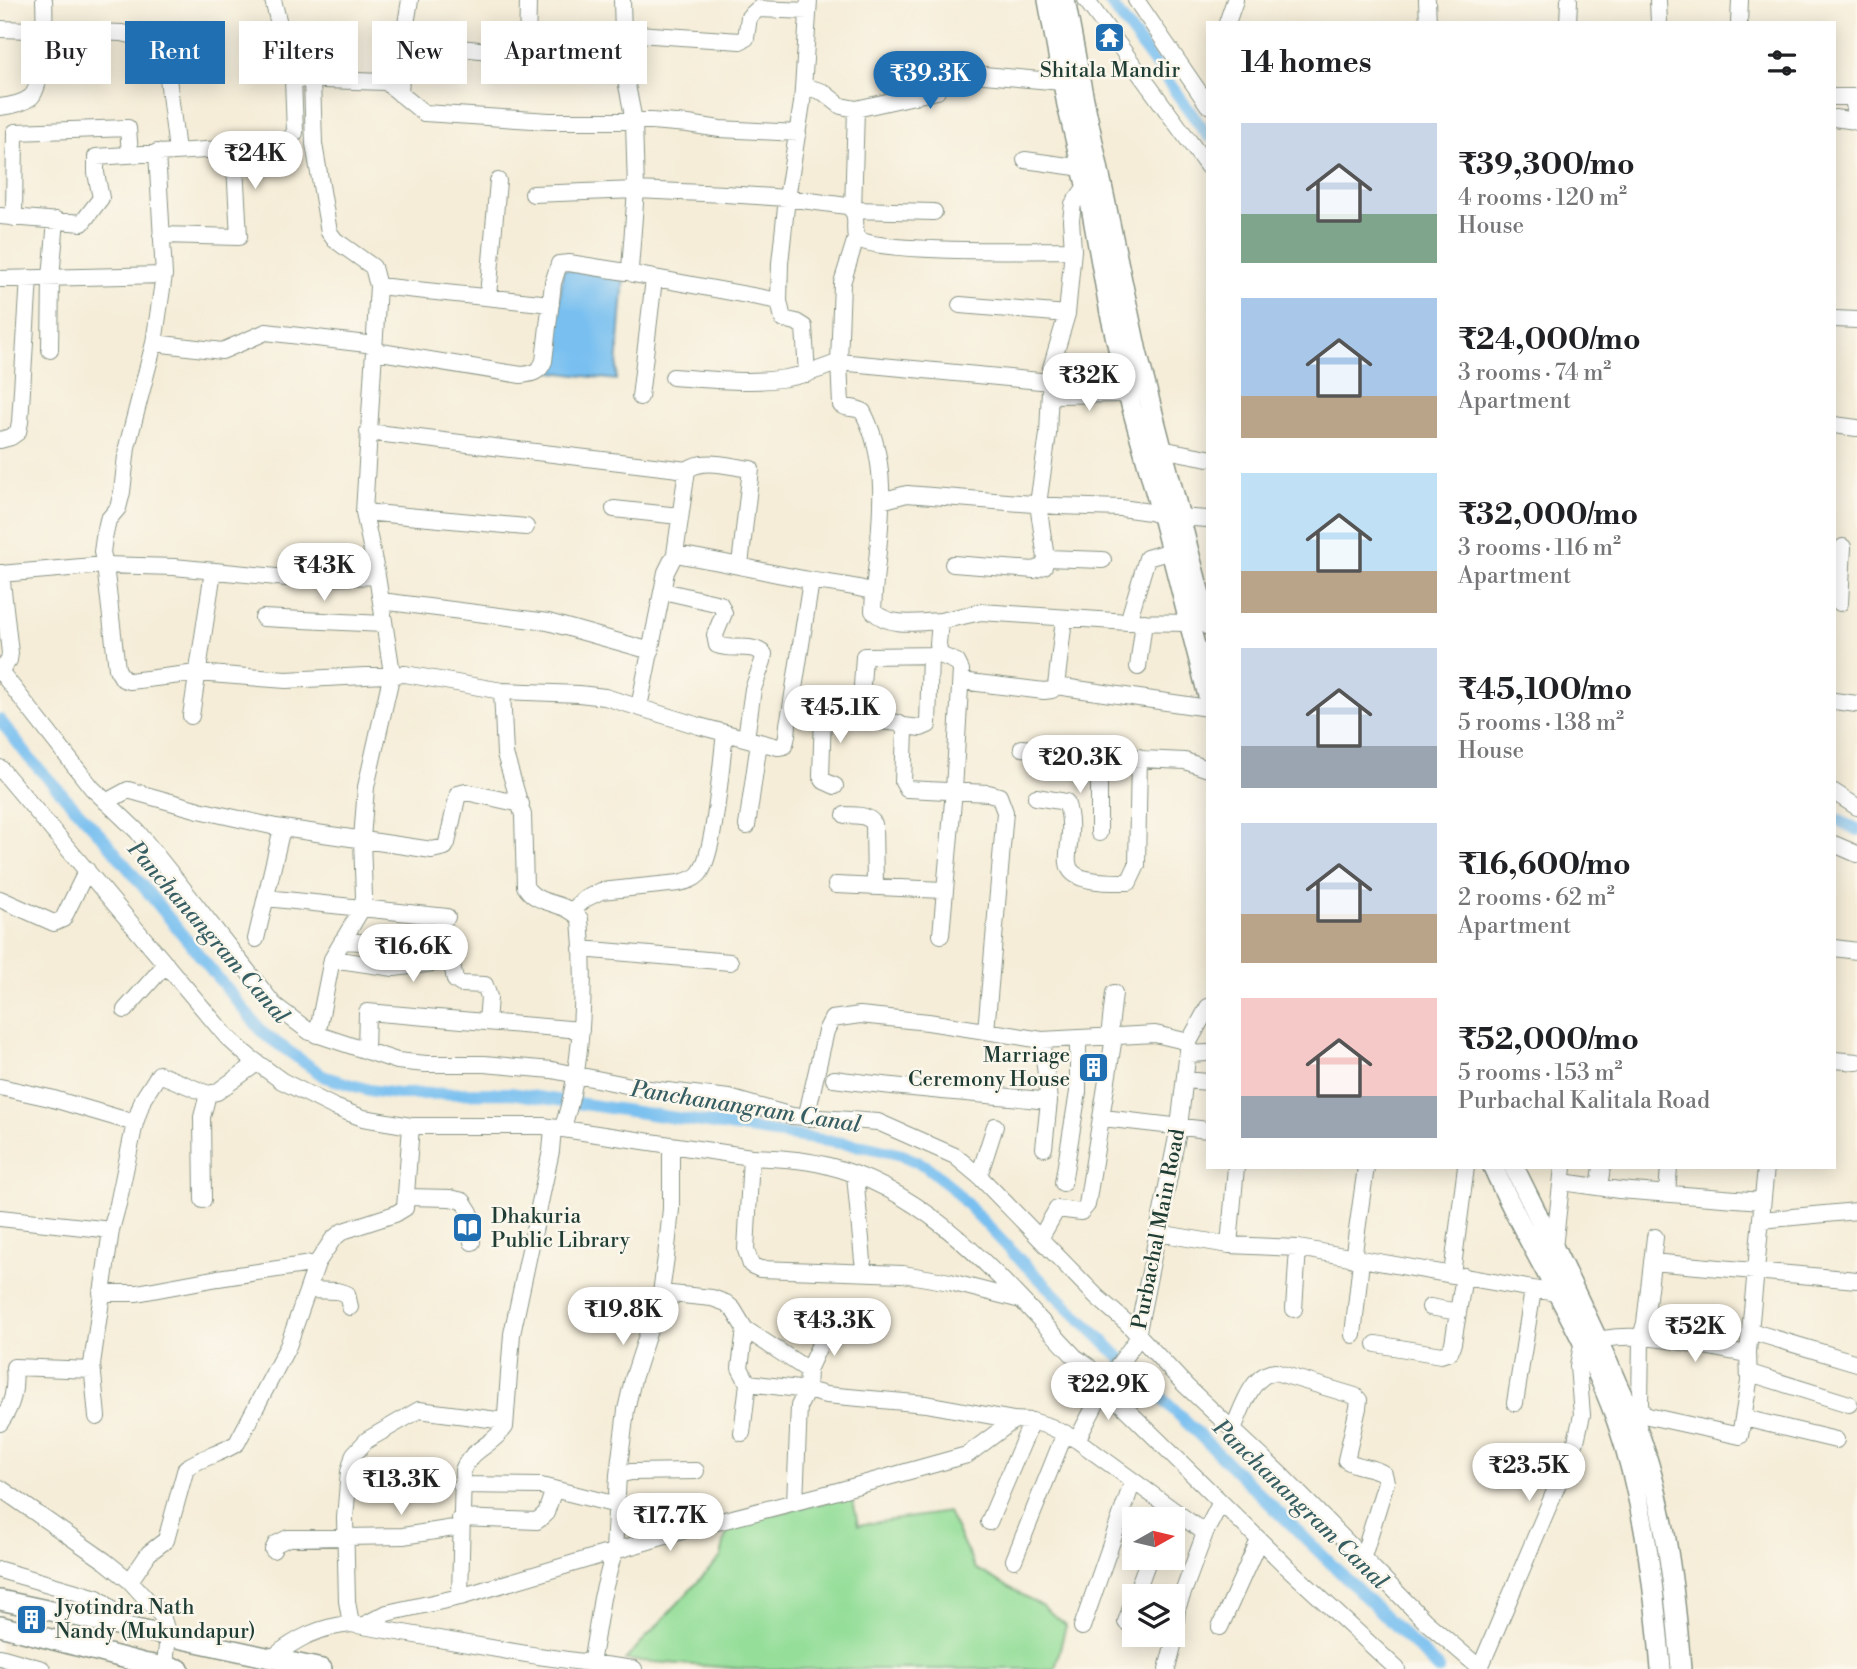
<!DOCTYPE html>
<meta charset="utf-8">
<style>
body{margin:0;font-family:"Libre Bodoni",serif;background:#f2f2f2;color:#202124;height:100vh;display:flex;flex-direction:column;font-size:26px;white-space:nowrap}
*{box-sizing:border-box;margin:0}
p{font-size:23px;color:#757577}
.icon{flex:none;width:38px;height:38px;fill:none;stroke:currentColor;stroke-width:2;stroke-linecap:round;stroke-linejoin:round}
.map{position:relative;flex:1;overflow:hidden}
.panel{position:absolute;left:1206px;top:21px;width:630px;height:1148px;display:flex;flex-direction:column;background:#fff;border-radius:0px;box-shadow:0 4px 18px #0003}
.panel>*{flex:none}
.banner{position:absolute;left:21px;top:21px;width:665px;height:63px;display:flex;gap:14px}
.needle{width:46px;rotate:82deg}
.buttons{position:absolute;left:1122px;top:1507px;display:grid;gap:14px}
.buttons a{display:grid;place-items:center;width:63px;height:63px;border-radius:0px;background:#fff;box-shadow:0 4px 18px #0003;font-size:35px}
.price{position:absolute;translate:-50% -60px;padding:0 16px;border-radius:24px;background:#fff;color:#222;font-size:23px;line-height:46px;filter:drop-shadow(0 2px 4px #0008)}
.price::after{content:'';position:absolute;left:50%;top:42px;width:21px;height:16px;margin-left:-10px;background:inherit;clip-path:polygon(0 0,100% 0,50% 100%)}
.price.on{background:#1f6fb2;color:#fff}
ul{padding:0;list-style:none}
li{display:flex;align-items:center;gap:21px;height:175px;padding:0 35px}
li span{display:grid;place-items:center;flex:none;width:196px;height:140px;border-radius:0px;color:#555}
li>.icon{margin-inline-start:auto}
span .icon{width:84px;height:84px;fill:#fffc;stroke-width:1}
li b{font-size:30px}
h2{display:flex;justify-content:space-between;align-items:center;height:84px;padding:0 35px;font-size:30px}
.chip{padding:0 24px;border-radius:0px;background:#fff;box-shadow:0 4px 18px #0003;font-size:24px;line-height:63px}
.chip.on{background:#1f6fb2;color:#fff}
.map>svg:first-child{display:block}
.green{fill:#94de99;stroke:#5a8e66;stroke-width:2}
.water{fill:#79c0f0;stroke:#4c7e92;stroke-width:2}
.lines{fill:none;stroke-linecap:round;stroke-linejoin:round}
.canal{stroke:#79c0f0;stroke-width:12}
.minor-casing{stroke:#8a9586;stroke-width:18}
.major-casing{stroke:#8a9586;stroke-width:22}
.minor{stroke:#fff;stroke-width:16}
.major{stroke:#fff;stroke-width:19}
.labels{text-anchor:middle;stroke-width:5;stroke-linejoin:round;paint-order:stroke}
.poi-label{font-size:21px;fill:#1f3d34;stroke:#fbf7ec;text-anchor:start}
.street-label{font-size:21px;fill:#1f3d34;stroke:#fbf7ec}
.water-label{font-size:23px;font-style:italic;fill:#365e63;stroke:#fbf7ec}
</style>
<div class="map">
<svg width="1857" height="1669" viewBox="0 0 1857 1669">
<rect width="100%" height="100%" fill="#fbf7ec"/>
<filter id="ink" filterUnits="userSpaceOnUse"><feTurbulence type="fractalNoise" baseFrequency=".0143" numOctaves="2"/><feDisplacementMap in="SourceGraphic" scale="14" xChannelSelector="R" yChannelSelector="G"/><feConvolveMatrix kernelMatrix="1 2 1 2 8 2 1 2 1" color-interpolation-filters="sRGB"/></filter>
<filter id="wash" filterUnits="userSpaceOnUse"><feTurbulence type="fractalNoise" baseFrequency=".00686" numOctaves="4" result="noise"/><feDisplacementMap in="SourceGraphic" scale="28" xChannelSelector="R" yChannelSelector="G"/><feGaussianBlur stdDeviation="1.57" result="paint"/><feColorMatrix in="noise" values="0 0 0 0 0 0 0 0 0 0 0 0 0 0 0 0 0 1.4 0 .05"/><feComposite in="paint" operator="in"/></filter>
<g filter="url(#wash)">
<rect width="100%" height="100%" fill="#f5edd8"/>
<path class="green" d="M852,1496L858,1525L948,1512L975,1568L1042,1606L1066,1625L1055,1669H747L625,1660L721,1557L728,1525Z"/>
<path class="water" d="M563,269L624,278L616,380L552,372Z"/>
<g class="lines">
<path class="canal" d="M1108,0L1208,136
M0,720L30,759L105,840L264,1034L325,1077L369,1090L397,1094L510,1093L868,1147L902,1155L926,1166L949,1185L1015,1255L1439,1669
M1834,818L1857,830"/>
</g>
</g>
<g filter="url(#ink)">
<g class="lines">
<defs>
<path id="minor" d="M273,0L281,32L290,40L308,47L314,56L312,79L314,144L329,232L335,240L373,267L378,286L364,512L377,576L392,673L366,787L362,839L364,897L361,910L332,959L317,1035
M1086,0L1208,167
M1136,0L1208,105
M1427,0L1428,23
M1658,0L1659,23
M1227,23L1235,0
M1568,23L1569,0
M1739,23L1740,0
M0,29L122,33L139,37L155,48L166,62L177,151
M623,33L740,41L746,38L749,17L758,9L808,11
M403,42L527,55L576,68L624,70
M527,55L528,0
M804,86L823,92L841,106L856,109L937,91L941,81L951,72L1062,82
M400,94L403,42L410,0
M1834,97H1857
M1853,98L1857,122
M0,107C10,106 23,103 31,97C44,84 45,19 44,0
M856,109L853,210L934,212
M1834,118L1856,121
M157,152L164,275L154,343L127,447L122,492L118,508L108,520L104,538L102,552L105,565L174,567L297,579L377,576
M1025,160L1083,168
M533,194L636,190L725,194L787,198L847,206C860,214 853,225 856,238C878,254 1037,250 1073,250
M0,216L82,223L101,198L96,173V157L283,145L295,133L293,79L386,82L424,113L549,121H651L688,124L720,129L798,133
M14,218L15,132L128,128L130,154
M161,235L239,237L234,147
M633,274L779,301
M0,279L164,275
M378,286L551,304
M488,296L498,181
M960,305L1067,314
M1834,319L1857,320
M154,343L222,351L266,332L375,345
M50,350L51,278L56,220
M375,351L521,375C532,374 540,372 544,361L553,283L559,264L569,263L626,272L630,269L636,190L634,121L624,70L622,0
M807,374L804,327L796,322L783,319L779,301L780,263L787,198L802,103L809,0
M673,377C715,380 767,386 808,373C818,370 829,366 839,362L842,283L856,238
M1050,395L1128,394
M640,397L654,279
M1834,425L1857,428
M368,432L687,470
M0,440L11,437L18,432L20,422L29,278
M1161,449L1208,458
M881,501L907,494L1058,506L1121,508L1150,512L1162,516L1208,519
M614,509L679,516
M364,512L526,527
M675,554L687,470C703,457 731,467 751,469L740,565
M1046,558L1103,560
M953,564L1034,570L1044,566L1046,558L1038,504L1048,434L1051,368L1067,314L1073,250L1071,220L1073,204L1087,185
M0,574L105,565L117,669L123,679L130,681L197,673L286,680L405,674L502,691L579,694L605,697L699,726L778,747L784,746C790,735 785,722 792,711L898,723L903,726L905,732L903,782L907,789L988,793L999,796L1005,812L986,1031
M663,591L720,604L724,613L715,635L717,645C732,651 751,643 764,654L763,661L753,689L746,738
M874,592C879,533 892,467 863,412C855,406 848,410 841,405L839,362L1051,382
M381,601L548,622L651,651
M1840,603L1843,547
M263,618L383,624
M1128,622L1147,558L1171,551
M1138,667L1144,622
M0,670L9,660L10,653L1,573
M0,671L92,788L137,831L181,886L274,1005L310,1032L397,1061L426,1064H484L552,1070L641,1088L729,1098L792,1116L878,1122L955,1156L979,1176L1097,1297L1127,1323L1186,1386L1281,1475L1425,1621L1481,1669
M961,681L1044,691L1052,690L1056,686L1064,619
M862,686L864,656L940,655
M1056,686L1208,708
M502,691L505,754L523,815L525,886C537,907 565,900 580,919C586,980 583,1071 562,1129
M1834,701L1857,704
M639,707L666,572L675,554C721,561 764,572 809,580C832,584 852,585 874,592L873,611C890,628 918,622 940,621
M790,714L811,581
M823,714L821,776L824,781L835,786
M191,716L213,571
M903,726L921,728L928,725L930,655
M1022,748L1099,757L1185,761L1208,769
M0,768L227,1037L248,1056L282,1081L334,1107L363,1118L411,1126H543L751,1157C775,1158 801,1159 825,1165C931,1190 1003,1282 1075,1357L1088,1366L1118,1401L1286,1566L1397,1669
M1834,792L1857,807
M1036,797L1066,802C1084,853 1032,884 1129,882L1137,865L1139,757
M106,802L128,790L199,810L276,827L432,850L445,847L447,843L458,794L466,792L521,804
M845,815C856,816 868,814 874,824L875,887
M747,826L759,742
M1099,833V757
M1834,844L1857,854
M836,885L943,890
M266,898L447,917
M0,899L54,923L63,919L87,870
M573,910L585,899L601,891L679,883C687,881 693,880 699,874C715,855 721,762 725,733
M941,935L954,790L961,670L957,662L940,655L938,644L940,621L981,612L1128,622L1188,623
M256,939L282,828
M342,941L441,946
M1834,948L1857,951
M581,949L730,962
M332,959L394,968L449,961L452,964L455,980L461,984L485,985L489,997L487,1022
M125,1010L166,964
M1109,1037L1114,993
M1042,1040L1049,1101L1044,1148
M366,1051L367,1012L581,1030
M1188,1054L1208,1053
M1834,1060L1857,1062
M834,1079C905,1089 977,1093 1049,1101
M1185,1080L1208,1082
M0,1087L50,1098L135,1123
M806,1118L826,1031L832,1019L860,1015L928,1022L1042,1040L1155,1034L1189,1042
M1103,1118L1208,1130
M751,1157L746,1250L751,1265L760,1269L903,1274L950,1282L1017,1299
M855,1175L863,1261
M979,1176L995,1126
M1562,1182L1619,1190L1762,1201
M1063,1183L1078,1092V1040
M1599,1187L1602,1167
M1667,1194L1669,1167
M407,1197L450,1198L463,1201L470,1212L472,1242
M203,1200L202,1117L208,1094
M0,1218L111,1230
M1761,1220L1857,1211
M1158,1233L1229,1245L1298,1248L1556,1293
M1041,1237L1057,1209L1081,1212L1087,1205L1114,1037
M1655,1237L1645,1323L1641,1337L1640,1405L1642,1413L1648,1416L1740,1436L1749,1382L1748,1352L1766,1167
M1229,1245L1236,1167
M1554,1248L1563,1167
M1353,1259L1366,1167
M1652,1262L1857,1280
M1452,1274L1466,1167
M309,1290L337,1291L347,1294L350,1307
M101,1293H137L218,1278L317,1263
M661,1293L712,1298L726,1303L733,1309L745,1329L808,1370L807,1390L826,1395L926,1404L1014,1420L1032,1421L1051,1427L1077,1440L1205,1533
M1430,1307L1458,1312
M1294,1309L1298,1248
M745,1329L740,1368L748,1383L807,1390L799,1406L795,1502
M1750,1331L1857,1363
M1353,1335L1361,1261
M1376,1344L1441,1355L1450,1352L1453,1343L1464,1276
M808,1370L826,1331
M1750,1373L1849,1404
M1515,1403L1533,1290
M97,1417L92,1364L111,1230L118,1204L135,1123L143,1099L159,1074L208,1094L217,1092L257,1063
M1744,1418L1836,1440
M0,1423C13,1405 16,1389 14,1367L92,1370
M1233,1429C1242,1410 1251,1374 1275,1372L1355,1396L1359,1400L1358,1408L1346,1460C1357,1468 1373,1466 1384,1474L1386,1482L1363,1557
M742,1433L748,1383
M1077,1440L1111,1375L1136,1341L1179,1127L1189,1042L1208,1007
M618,1475L631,1472L696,1471
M461,1485L541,1486L617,1505
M0,1488L105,1561L130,1581L162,1616L168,1635L165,1666
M460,1518L537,1521L546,1513L554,1489
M989,1522L1032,1421
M273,1550L276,1544L288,1538L403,1536L460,1527
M1014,1560L1065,1433
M0,1570L97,1598C107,1604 117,1612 114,1625
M130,1581L149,1553L166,1540L186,1468C202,1457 221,1454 237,1443L288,1346L317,1263L333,1239L343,1231L395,1214L405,1208L411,1126
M1135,1596L1149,1558
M460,1597L463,1470C472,1448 492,1446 505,1427L512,1334L551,1151L553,1128
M1126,1622L1134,1599
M351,1624L347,1601L345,1518L349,1472L354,1454L367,1440L419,1410L505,1421
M362,1626L387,1613L460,1597L682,1531L834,1492L967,1455L1014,1420
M1082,1627L1133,1481
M1220,1627L1259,1540
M0,1657L42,1669
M272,1658C297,1638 319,1627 351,1624L538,1656L634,1669
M591,1664L602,1598L614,1551L618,1475L626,1410L633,1379L661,1293L666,1257L671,1209V1146
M1480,1668L1576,1441L1582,1415L1578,1366L1582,1345C1628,1326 1694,1345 1742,1353L1748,1352
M1167,1669L1174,1642L1177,1609L1205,1533L1221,1502"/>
<path id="major" d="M1048,0L1067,105L1090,201L1110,313L1131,405L1162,516L1208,696
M1065,0L1082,90L1137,352L1208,625
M1493,1167C1531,1253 1586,1333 1617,1422C1644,1501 1654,1586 1661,1669
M1514,1167C1549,1238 1584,1307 1615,1379C1622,1396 1631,1411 1637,1428C1665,1504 1675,1589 1681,1669
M0,1600L322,1669
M0,1626L143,1663L179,1669"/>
</defs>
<use href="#minor" class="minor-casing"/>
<use href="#major" class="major-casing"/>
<use href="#minor" class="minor"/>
<use href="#major" class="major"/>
</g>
</g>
<defs>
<symbol id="temple-square" viewBox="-11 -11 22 22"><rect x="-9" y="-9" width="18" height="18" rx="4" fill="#1f6fb2" stroke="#fbf7ec"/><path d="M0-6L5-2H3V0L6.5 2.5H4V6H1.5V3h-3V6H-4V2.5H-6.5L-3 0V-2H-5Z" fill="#fff"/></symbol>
<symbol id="building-square" viewBox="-11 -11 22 22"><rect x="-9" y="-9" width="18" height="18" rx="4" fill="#1f6fb2" stroke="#fbf7ec"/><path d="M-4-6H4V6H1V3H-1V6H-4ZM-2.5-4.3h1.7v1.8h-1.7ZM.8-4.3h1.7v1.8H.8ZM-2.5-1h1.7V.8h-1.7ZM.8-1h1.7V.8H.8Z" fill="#fff"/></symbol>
<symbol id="library-square" viewBox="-11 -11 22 22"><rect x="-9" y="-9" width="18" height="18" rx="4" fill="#1f6fb2" stroke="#fbf7ec"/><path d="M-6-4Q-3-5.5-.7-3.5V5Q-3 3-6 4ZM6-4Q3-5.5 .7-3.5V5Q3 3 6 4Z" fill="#fff"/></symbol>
</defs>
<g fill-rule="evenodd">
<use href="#temple-square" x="1092" y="20" width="35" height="35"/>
<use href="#building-square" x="1076" y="1050" width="35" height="35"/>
<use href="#library-square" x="450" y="1210" width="35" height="35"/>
<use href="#building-square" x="14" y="1602" width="35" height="35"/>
</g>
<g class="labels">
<g class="poi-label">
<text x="1110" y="77" text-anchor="middle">Shitala Mandir</text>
<text x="1070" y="1062" text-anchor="end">Marriage<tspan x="1070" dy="24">Ceremony House</tspan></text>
<text x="491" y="1223">Dhakuria<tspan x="491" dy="24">Public Library</tspan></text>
<text x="55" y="1614">Jyotindra Nath<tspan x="55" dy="24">Nandy (Mukundapur)</tspan></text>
</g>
<g class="street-label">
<text transform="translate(1158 1229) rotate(-79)" y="7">Purbachal Main Road</text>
</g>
<g class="water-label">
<text transform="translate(209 932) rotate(49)" y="8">Panchanangram Canal</text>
<text transform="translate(746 1106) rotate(9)" y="8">Panchanangram Canal</text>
<text transform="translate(1301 1504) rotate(44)" y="8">Panchanangram Canal</text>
</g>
</g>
</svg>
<div class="buttons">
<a><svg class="needle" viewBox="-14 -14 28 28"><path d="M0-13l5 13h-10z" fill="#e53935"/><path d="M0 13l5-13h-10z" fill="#757577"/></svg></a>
<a><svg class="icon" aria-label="layers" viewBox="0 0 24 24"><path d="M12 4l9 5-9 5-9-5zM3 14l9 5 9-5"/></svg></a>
</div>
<b class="price on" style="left:930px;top:111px">₹39.3K</b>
<b class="price" style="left:255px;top:191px">₹24K</b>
<b class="price" style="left:1089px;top:413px">₹32K</b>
<b class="price" style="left:324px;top:603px">₹43K</b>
<b class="price" style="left:840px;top:745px">₹45.1K</b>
<b class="price" style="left:1080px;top:795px">₹20.3K</b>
<b class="price" style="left:413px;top:984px">₹16.6K</b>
<b class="price" style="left:623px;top:1347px">₹19.8K</b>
<b class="price" style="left:834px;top:1358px">₹43.3K</b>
<b class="price" style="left:1695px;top:1364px">₹52K</b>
<b class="price" style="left:1108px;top:1422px">₹22.9K</b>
<b class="price" style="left:1529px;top:1503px">₹23.5K</b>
<b class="price" style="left:401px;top:1517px">₹13.3K</b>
<b class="price" style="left:670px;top:1553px">₹17.7K</b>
<div class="banner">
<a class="chip">Buy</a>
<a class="chip on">Rent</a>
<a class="chip">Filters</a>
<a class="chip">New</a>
<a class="chip">Apartment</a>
</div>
<section class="panel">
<h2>14 homes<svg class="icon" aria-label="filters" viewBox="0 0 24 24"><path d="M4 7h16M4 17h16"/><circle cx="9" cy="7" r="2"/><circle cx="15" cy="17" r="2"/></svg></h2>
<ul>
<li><span style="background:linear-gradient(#c9d6e8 65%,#7fa58c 0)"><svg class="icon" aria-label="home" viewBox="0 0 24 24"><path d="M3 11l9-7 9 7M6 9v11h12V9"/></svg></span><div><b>₹39,300/mo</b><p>4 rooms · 120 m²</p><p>House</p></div></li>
<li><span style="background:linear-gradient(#a9c7e8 70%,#b9a48a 0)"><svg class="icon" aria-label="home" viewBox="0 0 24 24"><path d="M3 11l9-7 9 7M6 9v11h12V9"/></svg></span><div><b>₹24,000/mo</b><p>3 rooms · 74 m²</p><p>Apartment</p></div></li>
<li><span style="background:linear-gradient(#bfe0f5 70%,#b9a48a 0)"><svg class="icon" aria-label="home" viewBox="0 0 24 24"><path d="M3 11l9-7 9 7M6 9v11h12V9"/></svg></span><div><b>₹32,000/mo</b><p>3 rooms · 116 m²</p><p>Apartment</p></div></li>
<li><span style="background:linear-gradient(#c9d6e8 70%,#9aa5b1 0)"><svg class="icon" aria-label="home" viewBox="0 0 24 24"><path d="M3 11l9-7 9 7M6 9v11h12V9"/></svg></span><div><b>₹45,100/mo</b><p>5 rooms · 138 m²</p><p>House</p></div></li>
<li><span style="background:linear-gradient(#c9d6e8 65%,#b9a48a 0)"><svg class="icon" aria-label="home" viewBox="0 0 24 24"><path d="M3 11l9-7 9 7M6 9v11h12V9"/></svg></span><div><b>₹16,600/mo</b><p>2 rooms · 62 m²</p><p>Apartment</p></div></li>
<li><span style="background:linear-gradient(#f6c9c9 70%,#9aa5b1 0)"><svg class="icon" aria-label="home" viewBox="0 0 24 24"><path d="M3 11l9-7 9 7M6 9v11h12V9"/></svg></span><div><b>₹52,000/mo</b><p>5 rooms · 153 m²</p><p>Purbachal Kalitala Road</p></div></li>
</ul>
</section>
</div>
